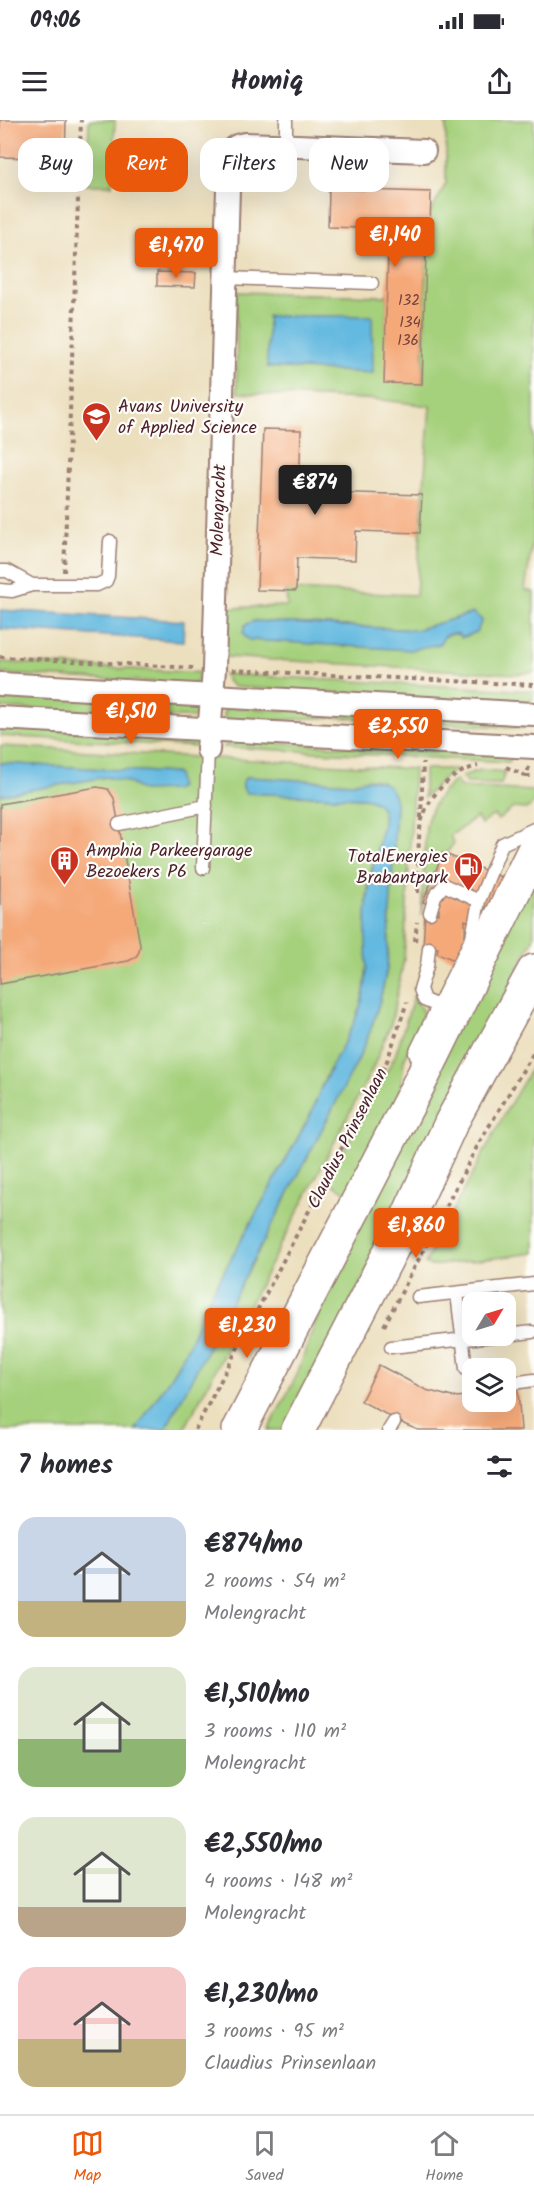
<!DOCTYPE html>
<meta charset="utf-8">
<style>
body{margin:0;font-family:Kalam,sans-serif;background:#f2f2f3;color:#2b2b33;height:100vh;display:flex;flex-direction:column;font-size:22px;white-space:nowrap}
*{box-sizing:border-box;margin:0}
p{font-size:20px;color:#7c7c81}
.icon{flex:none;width:33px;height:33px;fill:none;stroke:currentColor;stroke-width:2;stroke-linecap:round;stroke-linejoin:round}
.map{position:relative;height:1310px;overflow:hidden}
.details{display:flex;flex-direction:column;background:#fff;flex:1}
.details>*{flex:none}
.guide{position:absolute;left:18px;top:18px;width:498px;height:54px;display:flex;gap:12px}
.needle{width:39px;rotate:52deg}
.tools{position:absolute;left:462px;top:1172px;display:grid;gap:12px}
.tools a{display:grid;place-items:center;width:54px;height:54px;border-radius:12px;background:#fff;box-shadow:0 6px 24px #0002;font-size:30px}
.price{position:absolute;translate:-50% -51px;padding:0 14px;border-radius:6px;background:#ea580c;color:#fff;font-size:20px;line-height:39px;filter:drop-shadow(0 2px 3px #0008)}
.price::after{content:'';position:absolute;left:50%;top:36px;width:18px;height:14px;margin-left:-9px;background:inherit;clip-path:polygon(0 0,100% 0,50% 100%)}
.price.selected{background:#222;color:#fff}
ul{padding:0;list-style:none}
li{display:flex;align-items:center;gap:18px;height:150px;padding:0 18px}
li span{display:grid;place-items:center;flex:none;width:168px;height:120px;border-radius:18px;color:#555}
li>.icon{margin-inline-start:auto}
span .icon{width:72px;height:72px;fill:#fffc;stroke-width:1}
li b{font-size:26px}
h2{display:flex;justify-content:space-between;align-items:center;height:72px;padding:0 18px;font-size:26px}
.pill{padding:0 21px;border-radius:18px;background:#fff;box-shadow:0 6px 24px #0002;font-size:21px;line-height:54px}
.pill.selected{background:#ea580c;color:#fff}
.status{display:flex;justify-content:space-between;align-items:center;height:42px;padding:0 30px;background:#fff;direction:ltr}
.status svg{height:16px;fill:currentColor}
header{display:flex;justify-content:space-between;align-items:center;height:78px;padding:0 18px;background:#fff;font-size:27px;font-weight:800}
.tab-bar{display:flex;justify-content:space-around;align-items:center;height:84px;border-top:2px solid #e1e1e2;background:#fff;font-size:16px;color:#7c7c81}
.tab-bar a{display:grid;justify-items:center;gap:3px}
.tab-bar .selected{color:#ea580c}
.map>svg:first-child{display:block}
.green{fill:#a5d07c;stroke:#787854;stroke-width:1.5;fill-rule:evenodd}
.water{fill:#63b9e0;stroke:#566c86;stroke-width:1.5}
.building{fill:#f5a979}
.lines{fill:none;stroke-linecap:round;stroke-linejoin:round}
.lane-casing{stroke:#9b7f74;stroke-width:15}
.street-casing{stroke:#9b7f74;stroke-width:26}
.secondary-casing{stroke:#9b7f74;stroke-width:36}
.path{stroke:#9b7f74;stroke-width:4;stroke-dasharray:4.5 4.5;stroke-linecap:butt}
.lane{stroke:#fff;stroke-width:12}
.street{stroke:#fff;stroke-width:22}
.secondary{stroke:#fff;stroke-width:33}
.labels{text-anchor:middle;stroke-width:4.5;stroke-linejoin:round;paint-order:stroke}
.number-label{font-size:15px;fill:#75423e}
.poi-label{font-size:18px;fill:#4a1f2b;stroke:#fdfcf7;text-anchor:start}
.street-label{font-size:18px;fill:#4a1f2b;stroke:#fdfcf7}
</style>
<div class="status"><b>09:06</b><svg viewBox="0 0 49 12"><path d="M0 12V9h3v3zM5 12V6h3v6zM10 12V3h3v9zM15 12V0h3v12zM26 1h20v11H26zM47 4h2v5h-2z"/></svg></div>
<header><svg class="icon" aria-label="menu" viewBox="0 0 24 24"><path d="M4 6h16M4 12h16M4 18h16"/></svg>Homiq<svg class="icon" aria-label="share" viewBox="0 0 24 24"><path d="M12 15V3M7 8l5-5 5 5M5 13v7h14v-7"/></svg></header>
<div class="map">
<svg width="534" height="1310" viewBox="0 0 534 1310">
<rect width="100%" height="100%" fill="#fdfcf7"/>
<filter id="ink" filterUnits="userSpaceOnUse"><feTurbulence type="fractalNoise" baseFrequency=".0167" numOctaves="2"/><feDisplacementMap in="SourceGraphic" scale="12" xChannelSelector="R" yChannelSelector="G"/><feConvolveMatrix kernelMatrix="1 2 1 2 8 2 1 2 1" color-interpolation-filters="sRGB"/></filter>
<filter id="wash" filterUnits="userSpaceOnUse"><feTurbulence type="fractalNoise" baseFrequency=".008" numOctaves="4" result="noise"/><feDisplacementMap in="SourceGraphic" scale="24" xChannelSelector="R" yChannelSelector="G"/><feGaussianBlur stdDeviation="1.35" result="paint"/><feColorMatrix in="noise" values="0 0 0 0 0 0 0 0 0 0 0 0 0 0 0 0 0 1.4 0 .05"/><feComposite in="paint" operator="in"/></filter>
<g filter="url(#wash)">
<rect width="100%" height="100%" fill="#ecdfbe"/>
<path class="green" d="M89,0H115L112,65H87Z
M446,0H534V412L525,470L534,472V552L516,554L226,537L227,488L287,486L286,470L416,475L430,286L383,280L237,273L236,172L385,176L387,173L385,262L423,263L427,100L446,63ZM473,493L458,514H449L442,518L254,501L416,510Z
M0,542L204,553L194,564L0,554Z
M224,554L534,571L531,584L234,567L228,562Z
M0,574L198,586L201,590L197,598L0,588Z
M226,587L524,602L523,608L331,597L248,602L226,600L223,594Z
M0,607L199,618L200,627L0,616Z
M229,621L513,634L509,642L224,627Z
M0,626L414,649L404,839L391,904L372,950L184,1310H165L357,942C371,911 381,882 387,848L396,683L383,662L370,659L353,663L247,657L244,659L243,664L247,673L364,678C374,680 382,682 384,693C386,712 375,733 371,751C360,798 375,845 359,891C351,914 337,935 326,956C320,968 316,982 311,994L200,1195C188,1239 159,1271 136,1310H0V675L106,657L125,661L143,671L174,653L0,643Z
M424,649H456V650L443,659L424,678Z
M481,650L505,652L501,664L466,663L462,656Z
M456,660L460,667L534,671V683L526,689L513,688L498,700L494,695L481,704L477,697L450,716L454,723L446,734L443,733L423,782L421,796L426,705C431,685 440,673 456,660Z
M534,750V817L287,1310H268L297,1255L337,1139Z
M414,876L424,894L404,940L400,977L349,1074L327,1061L395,936Z
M534,944V1133L431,1146L425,1143L506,991Z"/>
<path class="water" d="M268,196H372L373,253L267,247Z
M0,490L184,501L183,521L0,509Z
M473,493L482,500L477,512L461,518L458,514C449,512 443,516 440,524L410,530L250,520L245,517L243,513L245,505L254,501L416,510Z
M0,643L174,653L178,655L179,667L174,670L143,671L125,661L106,657L0,675Z
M247,657L353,663C373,656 392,659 396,683L387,848C381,881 372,911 357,942L165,1310H136C159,1271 188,1239 200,1195L311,994C316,981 320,968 327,956C340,928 358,902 364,872C370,844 364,825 366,798C367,765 376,735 383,703C385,688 379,680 364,678L246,673C242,667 241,661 247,657Z"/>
<g id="blocks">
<path class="building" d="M0,0H66L65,39L0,37Z
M329,69L431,72L430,110H422V135L426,136L422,264L384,263L388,132L392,133L393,127L380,126L381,115H393V109L328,107Z
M157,152L196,153L195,167L157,166Z
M263,309L301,310L299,375L308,376L309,364L319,365V376H325V372L422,375L420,413L356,411L355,440L297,438L296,471L257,470Z
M97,667L108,669L114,678L140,825L139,832L135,838L128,841L0,864V684Z
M443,733L506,759L485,808L465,800V822L457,841L437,833L438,828H423L425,793L439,794V789L423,782Z
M379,1245L426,1270L452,1277L472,1276V1281H506V1273L518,1271L521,1310H418L406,1305L361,1281Z"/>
</g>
</g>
<g filter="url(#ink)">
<use href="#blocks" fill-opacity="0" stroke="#9b7f74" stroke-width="1.5"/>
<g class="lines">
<defs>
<path id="lane" d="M286,26V0
M224,158L372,163
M0,451H7L32,465H97L106,461L108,456L110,421
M0,470L12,471L32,465
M119,704L206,686
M203,748L208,630
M430,793L435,776L444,765L479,781
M429,828L427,846L420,869L424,880L438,886
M421,947L415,933L472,817L479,781L502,724L534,709
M457,1173L466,1249L472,1253
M418,1177L534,1164
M506,1215L532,1212
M391,1227L503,1215
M506,1264L534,1260
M389,1310L394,1302"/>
<path id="street" d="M0,564L534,594
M0,598L534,627
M208,630L214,549L229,34C233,27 237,25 246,24L424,31"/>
<path id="secondary" d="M239,1310L424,954L534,730
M298,1310L406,1101L451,1003L534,851"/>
</defs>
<use href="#lane" class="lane-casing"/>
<use href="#street" class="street-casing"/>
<use href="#secondary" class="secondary-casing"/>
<path class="path" d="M64,452L81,0
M0,537L195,548
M232,550L534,565
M506,647L526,656L529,647
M526,656H534
M421,698L423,642
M418,773C419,753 417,722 421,703C428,676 450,652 478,646
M415,821L417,802
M384,1206L479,1023L534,932
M195,1310L387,941L407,882"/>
<use href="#lane" class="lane"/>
<use href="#street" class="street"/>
<use href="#secondary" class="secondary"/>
</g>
</g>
<defs>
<symbol id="university-pin" viewBox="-11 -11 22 30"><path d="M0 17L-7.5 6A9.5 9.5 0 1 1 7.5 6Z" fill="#c8321e" stroke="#fdfcf7"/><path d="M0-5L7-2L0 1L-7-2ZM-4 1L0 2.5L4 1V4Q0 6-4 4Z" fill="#fff"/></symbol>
<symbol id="building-pin" viewBox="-11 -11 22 30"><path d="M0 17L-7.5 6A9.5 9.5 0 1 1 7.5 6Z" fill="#c8321e" stroke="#fdfcf7"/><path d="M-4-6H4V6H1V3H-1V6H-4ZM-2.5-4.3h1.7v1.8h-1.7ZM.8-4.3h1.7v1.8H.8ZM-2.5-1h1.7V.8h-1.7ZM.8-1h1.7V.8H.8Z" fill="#fff"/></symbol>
<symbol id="fuel-pin" viewBox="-11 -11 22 30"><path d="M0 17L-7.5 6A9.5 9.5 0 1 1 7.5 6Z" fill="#c8321e" stroke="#fdfcf7"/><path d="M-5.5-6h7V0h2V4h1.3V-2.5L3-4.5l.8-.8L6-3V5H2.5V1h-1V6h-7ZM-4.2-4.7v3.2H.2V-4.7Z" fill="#fff"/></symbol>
</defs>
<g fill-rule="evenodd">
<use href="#university-pin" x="80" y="280" width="33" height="45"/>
<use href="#building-pin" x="48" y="724" width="33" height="45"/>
<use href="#fuel-pin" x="452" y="730" width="33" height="45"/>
</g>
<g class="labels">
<g class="number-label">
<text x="409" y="185">132</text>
<text x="410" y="207">134</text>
<text x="408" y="225">136</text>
</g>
<g class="poi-label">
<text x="118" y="292">Avans University<tspan x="118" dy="21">of Applied Science</tspan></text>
<text x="86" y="736">Amphia Parkeergarage<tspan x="86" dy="21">Bezoekers P6</tspan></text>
<text x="448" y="742" text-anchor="end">TotalEnergies<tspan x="448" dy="21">Brabantpark</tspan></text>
</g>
<g class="street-label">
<text transform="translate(218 390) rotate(-88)" y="6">Molengracht</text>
<text transform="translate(347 1018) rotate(-63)" y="6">Claudius Prinsenlaan</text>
</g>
</g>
</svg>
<div class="tools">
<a><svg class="needle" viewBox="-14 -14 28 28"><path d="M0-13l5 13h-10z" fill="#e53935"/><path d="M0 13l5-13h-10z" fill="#7c7c81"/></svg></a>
<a><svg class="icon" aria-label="layers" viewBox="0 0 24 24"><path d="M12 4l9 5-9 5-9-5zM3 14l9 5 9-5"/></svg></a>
</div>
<b class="price" style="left:395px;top:148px">€1,140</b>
<b class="price" style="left:176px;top:159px">€1,470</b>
<b class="price selected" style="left:315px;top:396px">€874</b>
<b class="price" style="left:131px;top:625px">€1,510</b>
<b class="price" style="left:398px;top:640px">€2,550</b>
<b class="price" style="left:416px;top:1139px">€1,860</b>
<b class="price" style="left:247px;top:1239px">€1,230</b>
<div class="guide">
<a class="pill">Buy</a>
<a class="pill selected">Rent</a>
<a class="pill">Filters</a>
<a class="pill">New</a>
</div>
</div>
<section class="details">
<h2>7 homes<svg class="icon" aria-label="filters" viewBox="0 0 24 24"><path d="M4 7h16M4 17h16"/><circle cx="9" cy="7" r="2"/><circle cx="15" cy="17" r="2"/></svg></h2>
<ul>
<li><span style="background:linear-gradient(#c9d6e8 70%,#c2b280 0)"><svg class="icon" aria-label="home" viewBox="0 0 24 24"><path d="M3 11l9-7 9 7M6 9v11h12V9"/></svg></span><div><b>€874/mo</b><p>2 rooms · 54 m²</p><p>Molengracht</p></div></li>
<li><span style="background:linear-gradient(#dfe7d0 60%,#8fb573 0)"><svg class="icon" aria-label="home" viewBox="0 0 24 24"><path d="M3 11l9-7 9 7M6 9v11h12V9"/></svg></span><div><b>€1,510/mo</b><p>3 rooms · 110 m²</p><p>Molengracht</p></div></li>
<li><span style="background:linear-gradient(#dfe7d0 75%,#b9a48a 0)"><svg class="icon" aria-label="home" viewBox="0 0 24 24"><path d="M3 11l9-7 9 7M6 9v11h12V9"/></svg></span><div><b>€2,550/mo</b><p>4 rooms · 148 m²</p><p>Molengracht</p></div></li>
<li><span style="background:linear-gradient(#f6c9c9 60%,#c2b280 0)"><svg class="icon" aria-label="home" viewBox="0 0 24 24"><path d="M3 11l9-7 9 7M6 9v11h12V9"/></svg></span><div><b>€1,230/mo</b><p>3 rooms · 95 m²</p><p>Claudius Prinsenlaan</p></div></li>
</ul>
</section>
<nav class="tab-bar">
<a class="selected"><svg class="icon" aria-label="map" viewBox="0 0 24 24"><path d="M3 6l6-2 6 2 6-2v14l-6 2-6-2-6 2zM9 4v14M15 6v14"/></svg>Map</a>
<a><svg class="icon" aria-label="saved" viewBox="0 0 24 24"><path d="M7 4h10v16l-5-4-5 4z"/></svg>Saved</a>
<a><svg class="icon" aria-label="home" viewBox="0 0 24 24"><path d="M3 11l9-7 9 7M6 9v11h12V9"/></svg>Home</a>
</nav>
